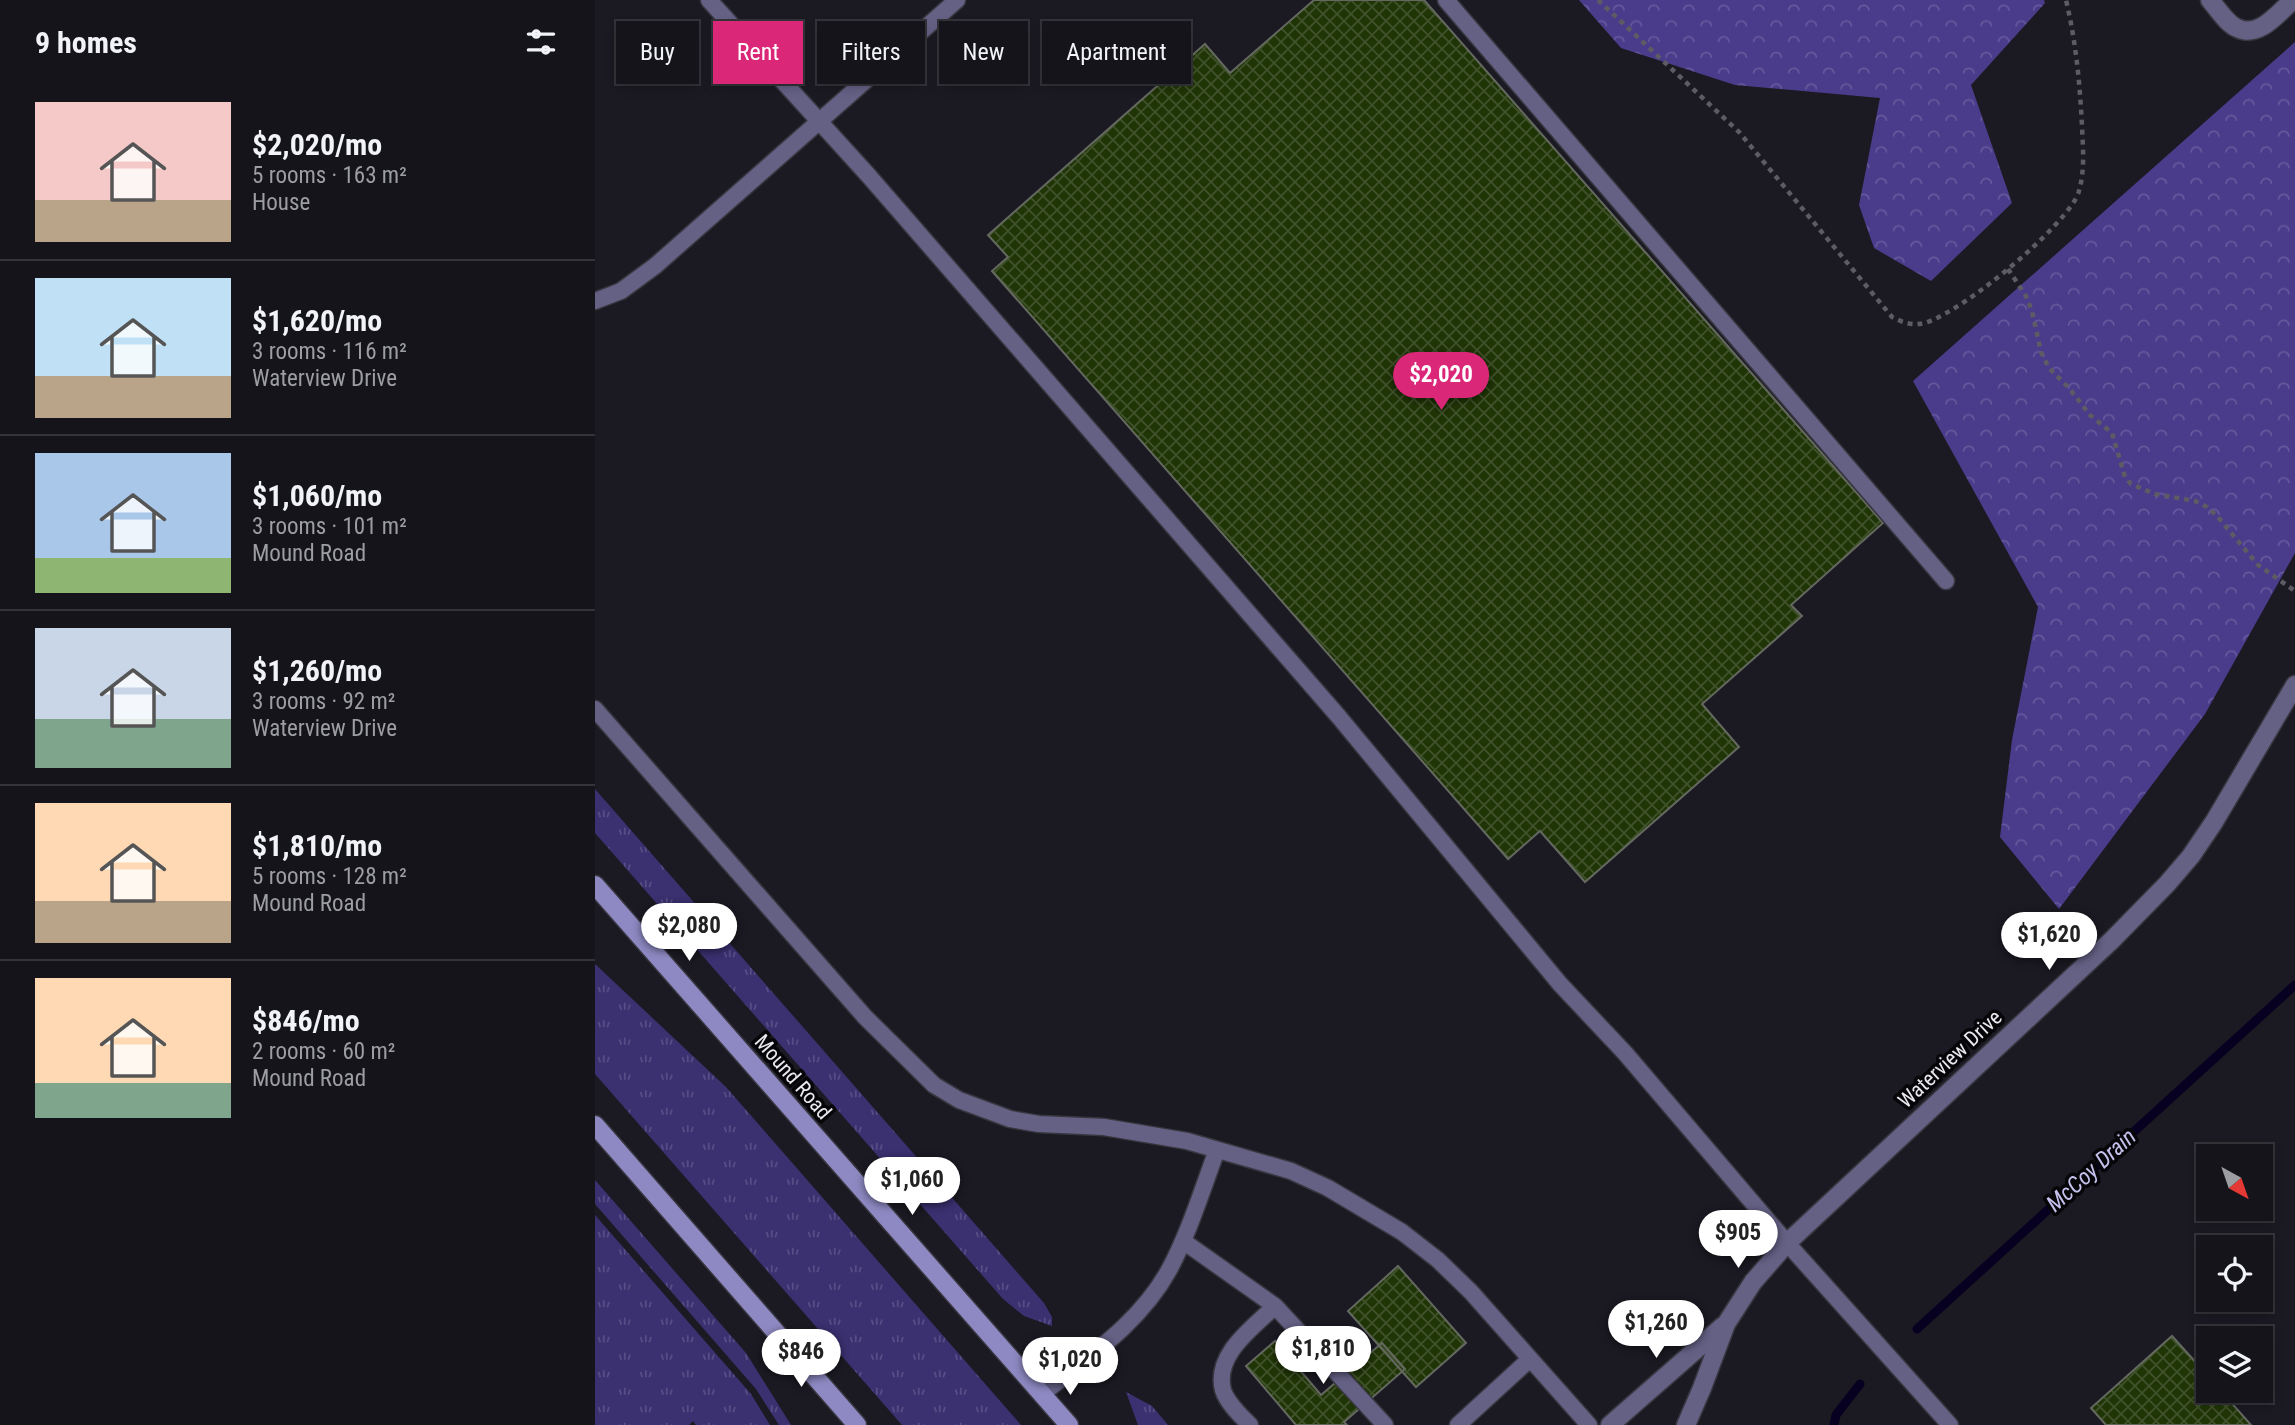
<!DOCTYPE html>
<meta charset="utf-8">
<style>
body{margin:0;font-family:"Roboto Condensed",sans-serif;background:#1d1d23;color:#f1f3f6;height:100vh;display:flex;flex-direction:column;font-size:26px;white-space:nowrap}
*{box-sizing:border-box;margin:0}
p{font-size:23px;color:#9d9ea2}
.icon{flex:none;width:38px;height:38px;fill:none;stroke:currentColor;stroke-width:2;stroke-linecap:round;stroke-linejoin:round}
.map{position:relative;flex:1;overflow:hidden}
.sheet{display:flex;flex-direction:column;background:#14141a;width:595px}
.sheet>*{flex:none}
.top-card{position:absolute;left:21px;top:21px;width:665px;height:63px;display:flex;gap:14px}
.needle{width:46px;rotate:140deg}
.tools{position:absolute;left:1601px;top:1144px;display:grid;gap:14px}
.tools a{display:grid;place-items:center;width:77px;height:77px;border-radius:0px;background:#14141a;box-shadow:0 4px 10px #0003,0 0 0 2px #333339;font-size:35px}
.price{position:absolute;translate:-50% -60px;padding:0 16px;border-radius:24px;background:#fff;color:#222;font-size:23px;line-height:46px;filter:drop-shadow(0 2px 4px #0008)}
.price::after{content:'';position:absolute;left:50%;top:42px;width:21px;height:16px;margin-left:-10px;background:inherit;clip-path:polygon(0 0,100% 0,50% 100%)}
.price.current{background:#db2777;color:#fff}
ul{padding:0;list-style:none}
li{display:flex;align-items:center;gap:21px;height:175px;padding:0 35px}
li+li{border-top:2px solid #333339}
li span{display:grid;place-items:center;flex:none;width:196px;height:140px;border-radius:0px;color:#555}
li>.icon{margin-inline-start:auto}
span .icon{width:84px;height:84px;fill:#fffc;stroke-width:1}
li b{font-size:30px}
h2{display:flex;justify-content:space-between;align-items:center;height:84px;padding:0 35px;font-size:30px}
.pill{padding:0 24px;border-radius:0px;background:#14141a;box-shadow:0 4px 10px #0003,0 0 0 2px #333339;font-size:24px;line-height:63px}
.pill.current{background:#db2777;color:#fff}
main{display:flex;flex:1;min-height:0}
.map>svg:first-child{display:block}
.grass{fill:url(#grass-tufts)}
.forest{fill:url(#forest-crowns)}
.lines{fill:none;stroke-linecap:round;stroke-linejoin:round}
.stream{stroke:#070021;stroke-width:9}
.building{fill:url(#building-cross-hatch);stroke:#64695f;stroke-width:2}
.lane-casing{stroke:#383740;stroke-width:19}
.street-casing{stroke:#383740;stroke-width:21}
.secondary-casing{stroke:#383740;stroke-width:21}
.path{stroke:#5d5c64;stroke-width:4.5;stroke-dasharray:5 5;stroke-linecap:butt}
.lane{stroke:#646185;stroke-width:16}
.street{stroke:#646185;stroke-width:18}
.secondary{stroke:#8e89c2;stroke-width:18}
.labels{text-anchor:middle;stroke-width:7;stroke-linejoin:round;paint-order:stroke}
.street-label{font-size:21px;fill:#e9e9ef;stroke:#060609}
.water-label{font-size:23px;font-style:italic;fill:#c4c1ed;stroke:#060609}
</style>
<main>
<section class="sheet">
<h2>9 homes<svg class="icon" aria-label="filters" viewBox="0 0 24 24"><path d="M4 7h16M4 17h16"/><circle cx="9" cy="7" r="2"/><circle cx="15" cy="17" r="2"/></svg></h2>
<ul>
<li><span style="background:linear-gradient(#f6c9c9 70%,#b9a48a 0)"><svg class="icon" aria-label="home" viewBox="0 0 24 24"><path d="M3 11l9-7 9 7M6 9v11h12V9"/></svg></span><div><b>$2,020/mo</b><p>5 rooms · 163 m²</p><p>House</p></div></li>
<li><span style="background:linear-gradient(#bfe0f5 70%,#b9a48a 0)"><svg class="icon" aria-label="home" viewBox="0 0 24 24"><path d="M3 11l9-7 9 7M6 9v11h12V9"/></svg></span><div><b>$1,620/mo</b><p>3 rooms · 116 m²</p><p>Waterview Drive</p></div></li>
<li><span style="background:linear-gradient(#a9c7e8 75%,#8fb573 0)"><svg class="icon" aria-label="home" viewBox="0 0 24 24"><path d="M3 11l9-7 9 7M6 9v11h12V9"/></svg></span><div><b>$1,060/mo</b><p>3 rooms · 101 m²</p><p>Mound Road</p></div></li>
<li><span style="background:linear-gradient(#c9d6e8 65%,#7fa58c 0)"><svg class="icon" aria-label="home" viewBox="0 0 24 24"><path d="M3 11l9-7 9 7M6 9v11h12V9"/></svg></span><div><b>$1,260/mo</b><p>3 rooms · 92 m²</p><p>Waterview Drive</p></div></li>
<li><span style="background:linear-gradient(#ffd9b3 70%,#b9a48a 0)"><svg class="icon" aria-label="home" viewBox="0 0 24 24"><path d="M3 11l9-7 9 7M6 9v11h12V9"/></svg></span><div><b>$1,810/mo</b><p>5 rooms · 128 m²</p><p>Mound Road</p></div></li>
<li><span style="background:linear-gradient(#ffd9b3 75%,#7fa58c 0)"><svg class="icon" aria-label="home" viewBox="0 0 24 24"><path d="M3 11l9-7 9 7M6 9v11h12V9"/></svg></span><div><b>$846/mo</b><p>2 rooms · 60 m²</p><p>Mound Road</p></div></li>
</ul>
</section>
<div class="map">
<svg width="1700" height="1425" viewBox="0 0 1700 1425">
<defs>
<pattern id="grass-tufts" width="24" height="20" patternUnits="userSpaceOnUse" patternTransform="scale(1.75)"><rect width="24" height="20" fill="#3b3070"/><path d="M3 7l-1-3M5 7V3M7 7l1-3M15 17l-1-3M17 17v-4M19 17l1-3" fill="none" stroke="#574e85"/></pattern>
<pattern id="forest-crowns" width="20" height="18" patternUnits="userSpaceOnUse" patternTransform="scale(1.75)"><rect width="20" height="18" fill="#4b3c8b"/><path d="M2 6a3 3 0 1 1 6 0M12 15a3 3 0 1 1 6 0" fill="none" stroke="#65589c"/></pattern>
<pattern id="building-cross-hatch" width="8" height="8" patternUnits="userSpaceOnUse" patternTransform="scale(1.75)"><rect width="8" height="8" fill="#203506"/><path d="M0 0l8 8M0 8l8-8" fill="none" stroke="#40522b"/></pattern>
</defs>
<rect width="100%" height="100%" fill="#1b1a23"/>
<path class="grass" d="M0,789L449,1303L457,1317V1326L429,1316L408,1299L0,833Z
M0,964L131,1087L426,1425H307L0,1074Z
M0,1180L151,1353L196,1425H184L161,1389L0,1204Z
M0,1215L156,1394L175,1425H101L98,1421L94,1425H0Z
M531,1392L557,1406L573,1425H543Z"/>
<path class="forest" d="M984,0H1449L1450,3L1376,85L1417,203L1336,281L1279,248L1264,205L1285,98L1140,85L1026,48Z
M1700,42V553L1610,714L1464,909L1405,837L1417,740L1443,607L1318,381Z"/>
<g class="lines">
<path class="stream" d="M1322,1329L1700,985
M1239,1425L1241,1415L1265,1384"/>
</g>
<path class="building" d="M719,0H829L1288,523L1196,605L1207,616L1107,704L1144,747L990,882L945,831L913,859L397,271L413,257L393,235L610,44L635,73Z
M803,1266L871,1343L821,1387L753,1311Z
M1577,1336L1614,1377V1391H1626L1656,1425H1511L1496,1408Z
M680,1341L726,1395L787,1343L810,1369L749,1422L752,1425H701L651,1366Z"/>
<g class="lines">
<defs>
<path id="lane" d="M114,0L273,175L744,717L965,984L1030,1053L1192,1243L1355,1425
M851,0L1351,581
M0,301L26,291L60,266L362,0
M0,709L270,1017L339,1085L364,1100L415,1119L444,1124L509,1127L592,1141L696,1171L733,1188L807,1232L843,1260L876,1292L994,1425
M588,1241L680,1306C658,1328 619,1354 628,1390C632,1403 646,1416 655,1425
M680,1306L790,1425
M447,1394C493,1357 545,1323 574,1270C594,1233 607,1190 622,1150
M863,1425L935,1359"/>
<path id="street" d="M1615,0C1622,8 1632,24 1642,28C1664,39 1683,13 1698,0
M1015,1425L1128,1326
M1091,1425L1107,1388L1131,1324L1158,1282L1192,1243L1517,940L1572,884L1596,856L1619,822L1700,685"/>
<path id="secondary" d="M0,885L474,1425
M0,1125L262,1425"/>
</defs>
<use href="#lane" class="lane-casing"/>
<use href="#street" class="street-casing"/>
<use href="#secondary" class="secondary-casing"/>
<path class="path" d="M1003,0L1144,132L1297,317C1305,321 1314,325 1323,324C1356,323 1476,223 1484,191C1490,170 1488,148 1487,127C1485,84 1481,42 1471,0
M1413,269L1431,296L1437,311L1446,352L1454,368L1474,388L1495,415L1517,433L1530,477L1536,484L1560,494L1600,501L1612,507L1622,516L1663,565L1700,591"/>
<use href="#lane" class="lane"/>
<use href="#street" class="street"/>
<use href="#secondary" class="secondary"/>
</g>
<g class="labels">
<g class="street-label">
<text transform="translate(1355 1059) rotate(-43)" y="7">Waterview Drive</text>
<text transform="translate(198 1077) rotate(49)" y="7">Mound Road</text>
</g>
<g class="water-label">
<text transform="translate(1496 1170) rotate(-42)" y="8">McCoy Drain</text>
</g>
</g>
</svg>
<div class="tools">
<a><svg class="needle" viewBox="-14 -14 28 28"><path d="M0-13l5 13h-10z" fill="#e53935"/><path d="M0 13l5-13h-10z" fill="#9d9ea2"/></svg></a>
<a><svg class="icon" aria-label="locate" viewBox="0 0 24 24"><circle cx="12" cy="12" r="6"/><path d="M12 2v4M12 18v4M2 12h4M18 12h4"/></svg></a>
<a><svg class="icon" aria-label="layers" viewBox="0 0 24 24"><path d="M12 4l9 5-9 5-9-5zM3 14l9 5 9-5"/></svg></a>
</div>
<b class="price current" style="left:846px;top:412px">$2,020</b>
<b class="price" style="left:94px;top:963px">$2,080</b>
<b class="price" style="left:1454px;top:972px">$1,620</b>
<b class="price" style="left:317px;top:1217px">$1,060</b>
<b class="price" style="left:1143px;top:1270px">$905</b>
<b class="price" style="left:1061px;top:1360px">$1,260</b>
<b class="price" style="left:728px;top:1386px">$1,810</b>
<b class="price" style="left:206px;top:1389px">$846</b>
<b class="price" style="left:475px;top:1397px">$1,020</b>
<div class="top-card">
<a class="pill">Buy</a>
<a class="pill current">Rent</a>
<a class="pill">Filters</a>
<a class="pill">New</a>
<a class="pill">Apartment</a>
</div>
</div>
</main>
